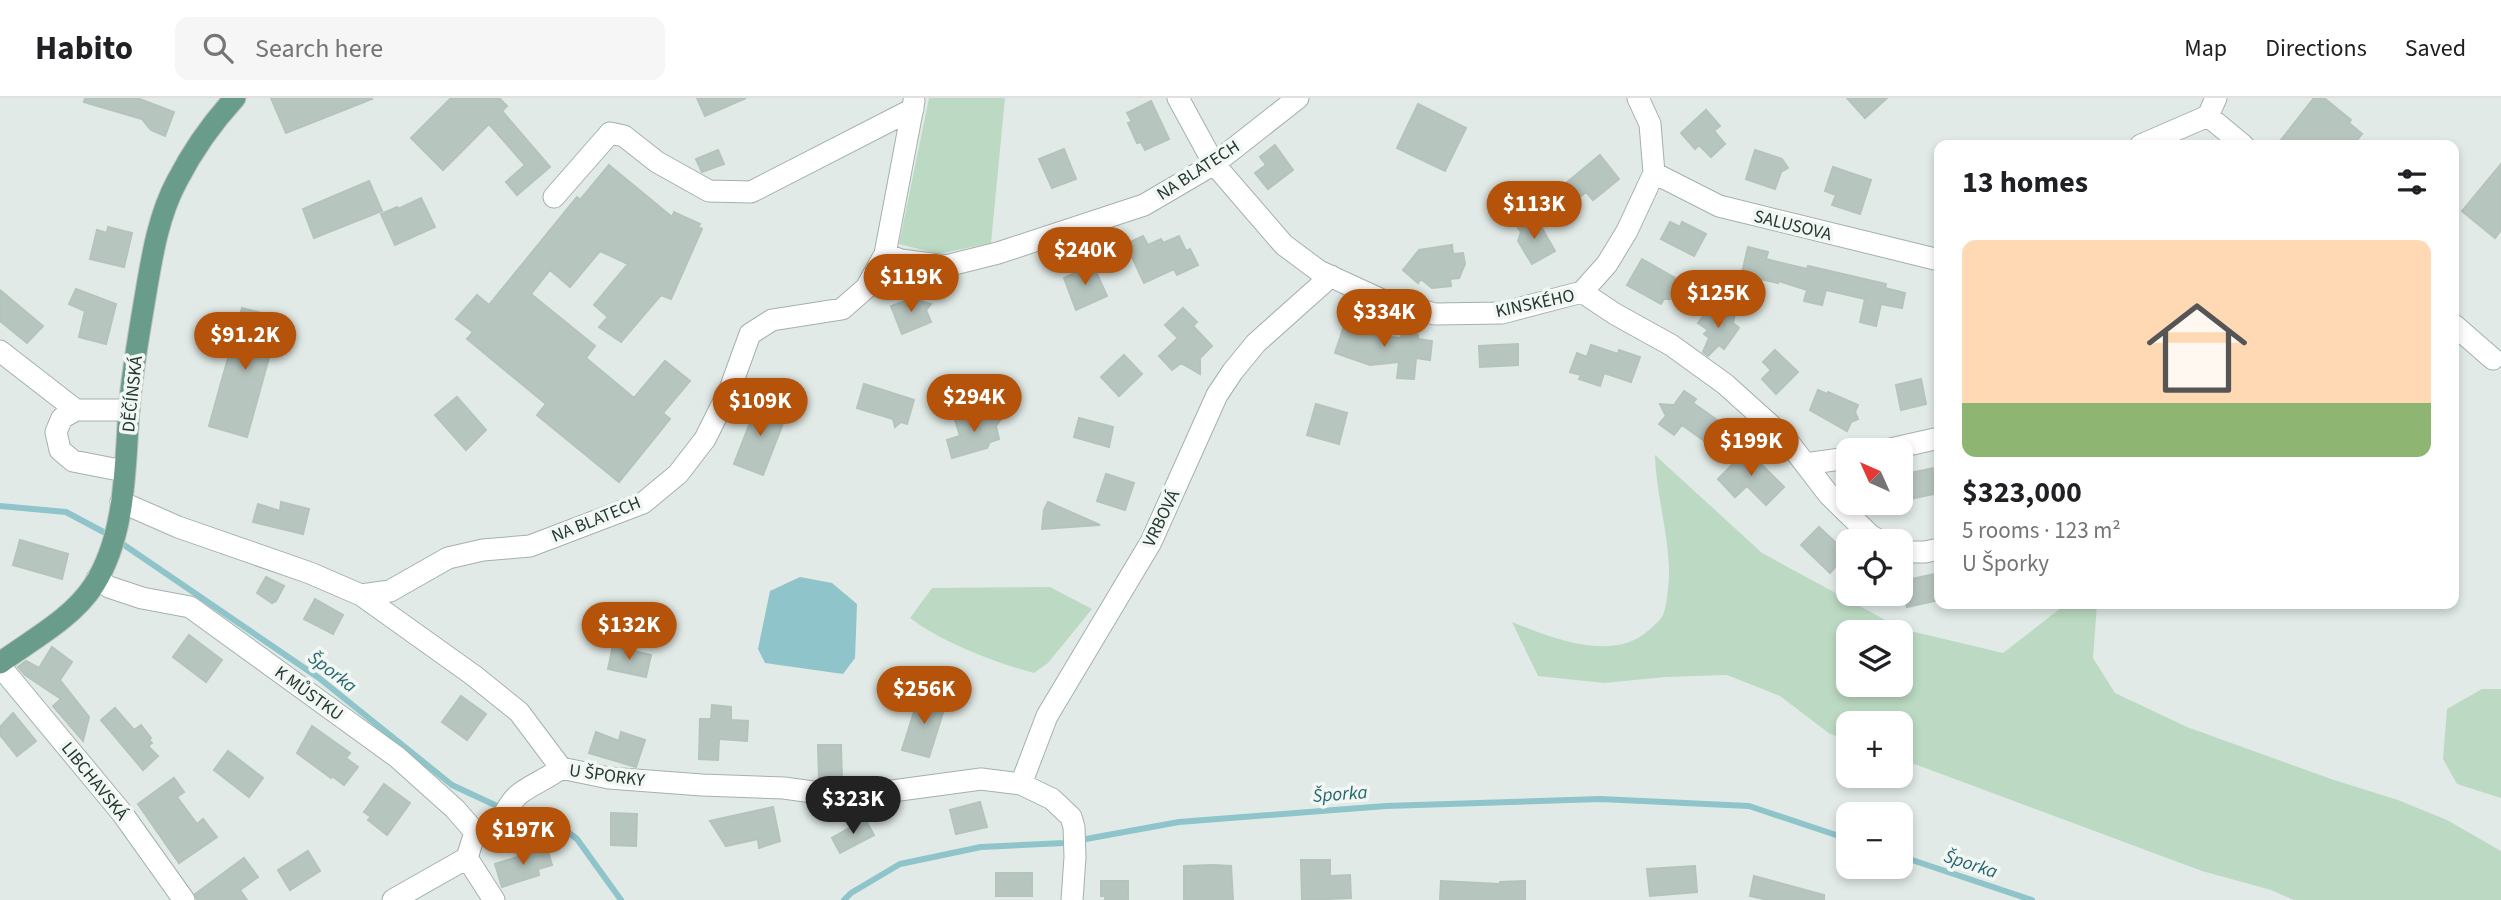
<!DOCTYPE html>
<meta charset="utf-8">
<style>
body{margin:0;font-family:"Source Sans 3",sans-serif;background:#f6f6f6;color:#202124;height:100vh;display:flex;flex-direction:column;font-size:26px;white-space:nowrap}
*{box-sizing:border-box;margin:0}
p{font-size:23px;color:#757577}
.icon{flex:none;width:38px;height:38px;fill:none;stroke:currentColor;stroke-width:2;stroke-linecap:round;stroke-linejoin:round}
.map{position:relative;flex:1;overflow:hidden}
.drawer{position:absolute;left:1934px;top:42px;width:525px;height:469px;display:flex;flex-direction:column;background:#fff;border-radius:14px;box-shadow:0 4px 10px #0003}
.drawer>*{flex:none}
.needle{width:46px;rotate:315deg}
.tools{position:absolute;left:1836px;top:340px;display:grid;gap:14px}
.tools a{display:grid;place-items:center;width:77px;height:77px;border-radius:14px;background:#fff;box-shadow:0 4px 10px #0003;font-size:35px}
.price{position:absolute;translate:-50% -60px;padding:0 16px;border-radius:24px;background:#b45309;color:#fff;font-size:23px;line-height:46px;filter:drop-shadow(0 2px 4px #0008)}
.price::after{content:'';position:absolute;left:50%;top:42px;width:21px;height:16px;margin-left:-10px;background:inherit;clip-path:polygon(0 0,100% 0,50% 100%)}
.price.current{background:#222;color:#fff}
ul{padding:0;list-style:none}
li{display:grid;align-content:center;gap:14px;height:371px;padding:0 28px}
li span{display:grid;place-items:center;height:217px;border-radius:14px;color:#555}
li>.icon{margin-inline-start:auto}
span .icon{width:126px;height:126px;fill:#fffc;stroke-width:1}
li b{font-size:30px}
h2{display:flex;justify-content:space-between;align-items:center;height:84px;padding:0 28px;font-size:30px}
header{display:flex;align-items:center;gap:42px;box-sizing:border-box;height:98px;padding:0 35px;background:#fff;border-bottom:2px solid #e0e0e0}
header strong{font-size:33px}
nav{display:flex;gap:38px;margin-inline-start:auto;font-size:24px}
.search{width:490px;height:63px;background:#f6f6f6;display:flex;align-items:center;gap:18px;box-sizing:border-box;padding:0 24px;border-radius:14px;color:#757577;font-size:26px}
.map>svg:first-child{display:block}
.green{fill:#bcdac3;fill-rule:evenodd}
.water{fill:#8ec4ca}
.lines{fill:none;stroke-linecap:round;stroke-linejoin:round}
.stream{stroke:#8ec4ca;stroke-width:6}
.building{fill:#b7c5bf;stroke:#b4c3bc;stroke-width:2}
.minor-casing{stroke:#a4b1ac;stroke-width:23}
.major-casing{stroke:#bdc4c2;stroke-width:23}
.minor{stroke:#fff;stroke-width:21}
.major{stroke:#6a9c8c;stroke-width:21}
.labels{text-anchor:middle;stroke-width:7;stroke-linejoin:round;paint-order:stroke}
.street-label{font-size:18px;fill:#233932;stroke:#f2f7f4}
.water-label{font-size:19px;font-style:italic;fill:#236770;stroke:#f2f7f4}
</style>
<header>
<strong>Habito</strong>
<div class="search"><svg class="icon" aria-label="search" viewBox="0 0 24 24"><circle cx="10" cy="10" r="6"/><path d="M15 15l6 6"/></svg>Search here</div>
<nav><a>Map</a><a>Directions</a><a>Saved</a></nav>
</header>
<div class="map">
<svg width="2501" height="802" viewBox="0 0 2501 802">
<rect width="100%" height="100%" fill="#e1eae6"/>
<path class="green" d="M929,0H1005L991,145L939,156L899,146Z
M1655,357L1762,455L1902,531L2003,555L2066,506H2097L2093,560L2115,595L2187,629L2334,682L2398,702L2447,722L2501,753V802H2294L2271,792L2202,773L1901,661L1900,625H1848V642L1830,636L1780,598L1727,577L1665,579L1604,585L1538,578L1512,524C1551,540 1614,565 1649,532C1653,528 1661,522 1663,517C1667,507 1668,490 1669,480C1670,439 1656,398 1655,357ZM1848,534H1900V586H1848Z
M1050,489L1092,511L1048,565L1034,575C996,565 941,544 910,520L932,490Z
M2482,591H2501V700L2457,686L2443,661L2447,611Z"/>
<path class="water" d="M800,479L832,485L857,506L855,560L843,576L765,565L758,551L770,493Z"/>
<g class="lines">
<path class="stream" d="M0,408L66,414L111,438L319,580L452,687L497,708L552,722L577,741L621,802
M1900,758L2032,802
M844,802L851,795L900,766L981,749L1064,745L1179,724L1386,708L1600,701L1749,708L1848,741"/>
</g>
<path class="building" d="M85,0H137L174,14L165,38L151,32L142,21L84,4Z
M271,0H371L372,1L286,35Z
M451,0H499L507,8L502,13L550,69L517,97L506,84L525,67L489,26L443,72L411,40Z
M697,0H746L705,18Z
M1847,0H1887L1865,20Z
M2314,0H2324L2351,22L2349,25L2362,36L2353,47H2277Z
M1151,3L1169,41L1145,52L1141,44L1137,45L1128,25L1132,24L1127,15Z
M1418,6L1466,30L1445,73L1397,50Z
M1706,12L1720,28L1714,33L1725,46L1711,59L1699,47L1695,51L1681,35Z
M1275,47L1293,72L1268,91L1255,75L1266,67L1260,59Z
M1064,51L1076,81L1052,90L1039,61Z
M718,52L724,66L702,74L696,61Z
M1755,52L1782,61L1788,70L1781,74L1775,91L1746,81Z
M1600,57L1619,81L1593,102L1586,94L1576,102L1564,87Z
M2501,66V132L2495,140L2462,113Z
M609,67L672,119L674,114L700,126L698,129L702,131L671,201L661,197L621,244L599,229L608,219L594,207L628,166L600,153L570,189L550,172L531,196L595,248L586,260L634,300L665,263L690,283L663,315L670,321L619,384L537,317L546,306L467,241L473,234L456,221L477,197L489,207L577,99L580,102Z
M1833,69L1871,82L1860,116L1832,107L1836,97L1825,93Z
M369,83L382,113L314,140L303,111Z
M421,100L435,129L395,147L381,116L397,109L398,111Z
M1535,118L1555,153L1532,166L1518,143L1521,134L1517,128Z
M1670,124L1680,129L1682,124L1706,136L1694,158L1661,141Z
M108,129L132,135L124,169L90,161L97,132L107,135Z
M1143,138L1148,147L1161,141L1163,145L1179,138L1186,153L1190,151L1198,167L1177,177L1174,171L1144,185L1126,146Z
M1452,147L1453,156L1463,155L1465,166L1459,180L1450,181L1451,188L1432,190L1421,181L1418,185L1403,172L1419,152Z
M1748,149L1768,154L1766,161L1807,171L1808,168L1886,186L1885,190L1905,195L1902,210L1881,206L1876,228L1860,224L1865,201L1826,192L1822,207L1804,203L1807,192L1779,183L1778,185L1761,181V184L1741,179Z
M1642,161L1675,180L1669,192L1674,201H1664L1661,206L1627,187Z
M1092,165L1107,198L1076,212L1064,180L1075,175L1073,173Z
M76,191L116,206L106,246L79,239L85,213L69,206Z
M0,192L43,228L27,245L0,223Z
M921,197L923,204L931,206L926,212L931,224L902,236L891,208Z
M242,210L280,220L247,339L209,328Z
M1183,210L1197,224L1193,228L1212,248L1200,260V276L1181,265L1172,272L1159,258L1178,240L1165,227Z
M1709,210L1725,220L1735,215L1733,225L1739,230L1724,251L1719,247L1708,258L1703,254L1709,240L1704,236L1708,232L1698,225Z
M1350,225L1370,232L1368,237L1401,240L1402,235L1418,237V241L1432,243L1430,262L1416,260L1414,281L1397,280L1399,264L1370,267L1335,255L1344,228L1348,230Z
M1518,246V267L1480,269L1479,248Z
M1591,247L1618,256L1619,252L1640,259L1631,284L1604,275L1600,288L1579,281L1581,277L1570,274L1577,255L1587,259Z
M1775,252L1798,274L1776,296L1762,281L1771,272L1763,264Z
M1124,257L1142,276L1119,298L1101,279Z
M1921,281L1926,306L1901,312L1896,287Z
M864,286L914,302L907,326L901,324L895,329L893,321L857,310Z
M1818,292L1827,296L1828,294L1858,307L1855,314L1858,321L1851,324L1847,333L1810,312Z
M1684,293L1696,301L1693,305L1720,324L1706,344L1682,327L1674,337L1659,326L1666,318L1660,306L1674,307Z
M457,299L486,332L466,352L435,317Z
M758,304L787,315L763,377L734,366Z
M1316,306L1347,315L1339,346L1307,337Z
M988,313L1001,321L996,328L999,341L990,344L987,350L952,360L947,342L960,338L955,322Z
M1079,320L1113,329L1109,349L1074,339Z
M1750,349L1764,363L1761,366L1784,389L1766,407L1747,388L1735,399L1718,381Z
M1939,369V395L1900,403V377Z
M1106,376L1134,385L1125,412L1097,403Z
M281,404L309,411L303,436L253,424L258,406L280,413Z
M1048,404L1100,427L1042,431L1044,412Z
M1819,429L1847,455L1830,475L1801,447Z
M20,442L68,456L62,481L13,467Z
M1935,476L1936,480H1939V502L1907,509L1902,483Z
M266,479L284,488L276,503L272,505L257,495Z
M315,501L343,517L333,536L304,521Z
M189,537L222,562L206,584L173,559Z
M613,548L651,557L646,579L608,571Z
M52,549L72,564L60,582L89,619L83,643L53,608L61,601L25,577L18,569L26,563L39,570Z
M461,598L486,616L467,642L442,624Z
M919,598L946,605L929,659L902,652Z
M712,607L731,609V622L748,623L747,643L719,641L718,662L699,661L700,621H711Z
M115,610L134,632L141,627L151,640L149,642L152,645L148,648L158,658L143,672L101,622Z
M13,615L36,643L17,658L0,637V629Z
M312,628L350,655L346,660L358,669L344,687L332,678L331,680L297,655Z
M596,634L619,643L621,634L645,642L636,669L589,655Z
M818,647H841L842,682H819Z
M228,653L263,680L249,699L214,672Z
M174,680L184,694L177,699L197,726L203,721L217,739L179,765L138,706Z
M384,686L410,705L387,737L368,722L371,719L364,714Z
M980,704L987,729L956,736L950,712Z
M773,709L780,743L759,750L758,741L726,748L710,723Z
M611,715L637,716L636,748L611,747Z
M865,721L874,737L840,755L832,740Z
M547,750L552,767L538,771L539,777L502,789L495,766Z
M308,753L320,773L290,792L278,772Z
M244,760L258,779L240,792L247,802H197L195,796Z
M1301,762H1330V778L1350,777L1351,800L1302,802Z
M1213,767L1231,768L1233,802H1184V768Z
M1695,768L1697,794L1650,798L1647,771Z
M996,775H1032V798H996Z
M1754,778L1824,797V802H1769L1750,798Z
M1101,783H1128V802H1105V798H1101Z
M1441,783L1500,786V784L1525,783V802H1440Z"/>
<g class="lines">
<defs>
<path id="minor" d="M1178,0L1214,66L1284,147L1319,173L1382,202L1435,216L1502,215L1582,194L1615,216L1671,247L1725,286L1786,341L1829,397L1870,437L1880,443
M2216,0L2208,18L2243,47
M2141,47L2208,18
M1654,75L1719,108L1939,162
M554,99L610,35L624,38L657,64L709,93L751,94L913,11
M885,156L914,3
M1582,194L1607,166L1627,133L1654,75L1650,26L1638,0
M2454,227L2493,261
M0,253L76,312
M1886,352L1939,340
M1805,366L1848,360
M124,373L73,363L60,352L56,334L62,320L76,312H129
M121,404L178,429L310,475L361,497L473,577L519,614L561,670L609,680L702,687L784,690L848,699L981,681L1021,686L1052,701L1071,719L1074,729L1075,759L1072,802
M1900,454H1925L1939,451
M97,481L109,489L142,500L190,509L397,659L455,711L475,734L467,760L494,802
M361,497L390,493L448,460L483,452L530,448L643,405L678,376L705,341L730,291L750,236L772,222L842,211L866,190L885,156L901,162L946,168L998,155L1144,107L1214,66L1298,0
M0,568L122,715L184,802
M1021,686L1047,618L1151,444L1217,297L1233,273L1256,245L1331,178
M475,734C508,727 499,716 517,698C527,688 548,681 561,670
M393,802L467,760"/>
<path id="major" d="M0,565C31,542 72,521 94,487C126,437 125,369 129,311C132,276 138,241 144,206C151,165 157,120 177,83C193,52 212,25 235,0"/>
</defs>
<use href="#minor" class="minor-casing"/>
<use href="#major" class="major-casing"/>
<use href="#minor" class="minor"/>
<use href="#major" class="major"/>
</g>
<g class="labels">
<g class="street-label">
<text transform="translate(1198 72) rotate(-33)" y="6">NA BLATECH</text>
<text transform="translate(1793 127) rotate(14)" y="6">SALUSOVA</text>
<text transform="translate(1535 205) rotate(-12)" y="6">KINSKÉHO</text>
<text transform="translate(132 296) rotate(-84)" y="6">DĚČÍNSKÁ</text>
<text transform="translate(1161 420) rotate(-64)" y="6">VRBOVÁ</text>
<text transform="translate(596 421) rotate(-22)" y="6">NA BLATECH</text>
<text transform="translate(309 595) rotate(36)" y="6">K MŮSTKU</text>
<text transform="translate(607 677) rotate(8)" y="6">U ŠPORKY</text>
<text transform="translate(95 683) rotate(51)" y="6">LIBCHAVSKÁ</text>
</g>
<g class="water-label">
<text transform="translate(333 573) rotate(37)" y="7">Šporka</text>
<text transform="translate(1340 695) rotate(-4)" y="7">Šporka</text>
<text transform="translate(1971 765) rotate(18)" y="7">Šporka</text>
</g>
</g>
</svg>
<div class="tools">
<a><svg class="needle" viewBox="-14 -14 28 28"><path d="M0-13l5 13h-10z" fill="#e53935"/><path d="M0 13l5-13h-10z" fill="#757577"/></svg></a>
<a><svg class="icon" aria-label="locate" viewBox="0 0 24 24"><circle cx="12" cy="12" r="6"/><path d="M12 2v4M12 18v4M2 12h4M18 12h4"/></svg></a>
<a><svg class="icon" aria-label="layers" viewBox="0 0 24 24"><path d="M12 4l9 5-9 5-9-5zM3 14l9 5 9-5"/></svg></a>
<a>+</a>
<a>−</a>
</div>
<b class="price" style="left:1534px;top:143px">$113K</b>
<b class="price" style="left:1085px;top:189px">$240K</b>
<b class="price" style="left:911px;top:216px">$119K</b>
<b class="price" style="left:1718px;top:232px">$125K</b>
<b class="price" style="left:1384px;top:251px">$334K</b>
<b class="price" style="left:245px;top:274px">$91.2K</b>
<b class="price" style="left:974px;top:336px">$294K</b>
<b class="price" style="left:760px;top:340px">$109K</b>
<b class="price" style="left:1751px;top:380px">$199K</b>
<b class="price" style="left:629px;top:564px">$132K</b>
<b class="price" style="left:924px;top:628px">$256K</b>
<b class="price current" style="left:853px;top:738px">$323K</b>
<b class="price" style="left:523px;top:769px">$197K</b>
<section class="drawer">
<h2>13 homes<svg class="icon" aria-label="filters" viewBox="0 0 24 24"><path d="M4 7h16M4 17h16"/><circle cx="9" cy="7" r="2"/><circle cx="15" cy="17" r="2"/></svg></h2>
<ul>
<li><span style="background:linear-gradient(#ffd9b3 75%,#8fb573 0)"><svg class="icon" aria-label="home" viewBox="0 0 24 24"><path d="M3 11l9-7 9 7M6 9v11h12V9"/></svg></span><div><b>$323,000</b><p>5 rooms · 123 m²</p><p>U Šporky</p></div></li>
</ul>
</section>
</div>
